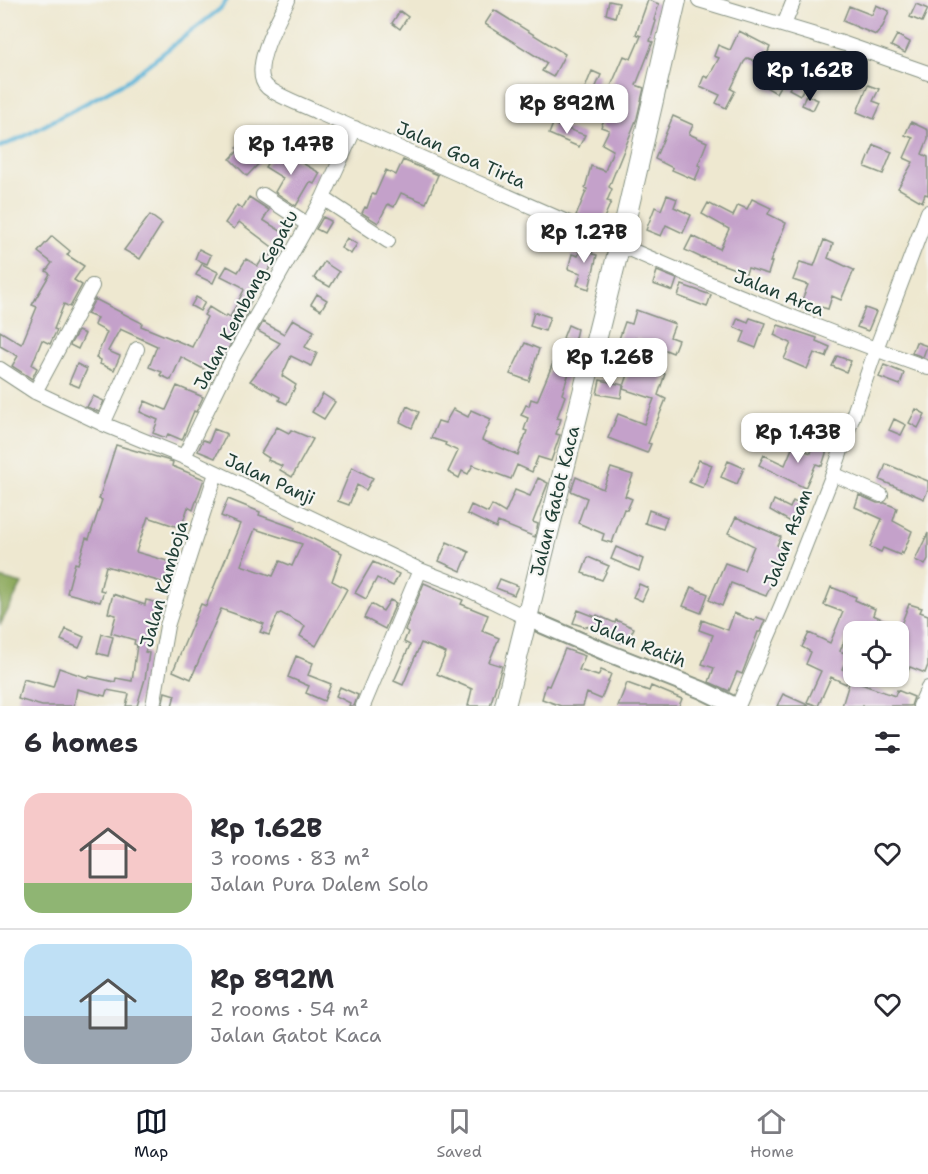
<!DOCTYPE html>
<meta charset="utf-8">
<style>
body{margin:0;font-family:"Shantell Sans",sans-serif;background:#f2f2f3;color:#2b2b33;height:100vh;display:flex;flex-direction:column;font-size:22px;white-space:nowrap}
*{box-sizing:border-box;margin:0}
p{font-size:20px;color:#7c7c81}
.icon{flex:none;width:33px;height:33px;fill:none;stroke:currentColor;stroke-width:2;stroke-linecap:round;stroke-linejoin:round}
.map{position:relative;height:706px;overflow:hidden}
.details{display:flex;flex-direction:column;background:#fff;flex:1}
.details>*{flex:none}
.tools{position:absolute;left:843px;top:621px;display:grid;gap:12px}
.tools a{display:grid;place-items:center;width:66px;height:66px;border-radius:12px;background:#fff;box-shadow:0 2px 4px #0004;font-size:30px}
.price{position:absolute;translate:-50% -51px;padding:0 14px;border-radius:12px;background:#fff;color:#222;font-size:20px;line-height:39px;filter:drop-shadow(0 2px 3px #0008)}
.price::after{content:'';position:absolute;left:50%;top:36px;width:18px;height:14px;margin-left:-9px;background:inherit;clip-path:polygon(0 0,100% 0,50% 100%)}
.price.current{background:#111827;color:#fff}
ul{padding:0;list-style:none}
li{display:flex;align-items:center;gap:18px;height:150px;padding:0 24px}
li+li{border-top:2px solid #e1e1e2}
li span{display:grid;place-items:center;flex:none;width:168px;height:120px;border-radius:18px;color:#555}
li>.icon{margin-inline-start:auto}
span .icon{width:72px;height:72px;fill:#fffc;stroke-width:1}
li b{font-size:26px}
h2{display:flex;justify-content:space-between;align-items:center;height:72px;padding:0 24px;font-size:26px}
.tabs{display:flex;justify-content:space-around;align-items:center;height:84px;border-top:2px solid #e1e1e2;background:#fff;font-size:16px;color:#7c7c81}
.tabs a{display:grid;justify-items:center;gap:3px}
.tabs .current{color:#111827}
.map>svg:first-child{display:block}
.forest{fill:#8ca95b;stroke:#567348;stroke-width:1.5}
.lines{fill:none;stroke-linecap:round;stroke-linejoin:round}
.stream{stroke:#5ab4d8;stroke-width:4}
.building{fill:#c4a1ca;fill-rule:evenodd}
.minor-casing{stroke:#869282;stroke-width:16}
.tertiary-casing{stroke:#869282;stroke-width:20}
.secondary-casing{stroke:#869282;stroke-width:22}
.minor{stroke:#fff;stroke-width:14}
.tertiary{stroke:#fff;stroke-width:16}
.secondary{stroke:#fff;stroke-width:20}
.labels{text-anchor:middle;stroke-width:4.5;stroke-linejoin:round;paint-order:stroke}
.street-label{font-size:18px;fill:#1f3d34;stroke:#f6f6f2}
</style>
<div class="map">
<svg width="928" height="706" viewBox="0 0 928 706">
<rect width="100%" height="100%" fill="#f6f6f2"/>
<filter id="ink" filterUnits="userSpaceOnUse"><feTurbulence type="fractalNoise" baseFrequency=".0167" numOctaves="2"/><feDisplacementMap in="SourceGraphic" scale="12" xChannelSelector="R" yChannelSelector="G"/><feConvolveMatrix kernelMatrix="1 2 1 2 8 2 1 2 1" color-interpolation-filters="sRGB"/></filter>
<filter id="wash" filterUnits="userSpaceOnUse"><feTurbulence type="fractalNoise" baseFrequency=".008" numOctaves="4" result="noise"/><feDisplacementMap in="SourceGraphic" scale="24" xChannelSelector="R" yChannelSelector="G"/><feGaussianBlur stdDeviation="1.35" result="paint"/><feColorMatrix in="noise" values="0 0 0 0 0 0 0 0 0 0 0 0 0 0 0 0 0 1.4 0 .05"/><feComposite in="paint" operator="in"/></filter>
<g filter="url(#wash)">
<rect width="100%" height="100%" fill="#eee8d0"/>
<path class="forest" d="M0,578L22,584L0,625Z"/>
<g class="lines">
<path class="stream" d="M0,147L23,137L127,81L220,9L227,0"/>
</g>
<g id="blocks">
<path class="building" d="M648,0L659,4L654,20L656,21L650,41L653,42L636,85L644,88L637,118L609,187L612,189L607,201L611,202L600,227L576,216L587,189L585,188L591,166L605,171L613,150L602,144L609,130L601,127L617,88L611,86L624,56L631,59L641,36L636,34Z
M609,1L619,3L615,17L606,14Z
M916,4L928,9L922,22L910,17Z
M876,5L889,11L883,26L876,35L843,21L849,6L872,15Z
M494,10L565,54L553,77L542,71L547,63L485,24Z
M400,11L408,17L400,29L392,23Z
M739,31L770,47L763,65L748,58L744,62L731,89L735,91L726,108L716,103L720,95L700,86L704,76L708,78L719,58L714,56L718,45L730,50Z
M897,35L910,42L905,53L891,46Z
M818,56L850,72L845,80L813,65Z
M802,67L813,74L800,95L789,89Z
M592,71L601,75L594,91L585,88Z
M771,74L783,81L776,93L764,86Z
M868,85L879,89L873,101L881,104L874,119L857,112Z
M569,90L579,94L572,111L562,107Z
M806,95L818,100L813,110L802,105Z
M673,116L693,125L689,134L707,142L698,165L701,166L695,180L672,170L673,168L655,159Z
M911,122L928,130V139L922,154L928,157V195L925,194L922,202L898,188L913,162L904,158L913,138L905,135Z
M553,124L585,135L579,147L549,134Z
M244,140L265,157L247,176L230,159L239,150L237,148Z
M874,145L892,152L883,174L865,167Z
M276,148L320,173L314,184L310,182L296,206L275,192L283,178L265,167Z
M403,160L438,175L426,203L401,193L394,207L388,204L378,223L362,213L365,207L367,208L372,194L375,195L386,170L396,175Z
M667,195L677,199L674,207L691,215L683,233L666,225L661,236L646,230L655,207L661,210Z
M249,197L269,210L263,220L284,233L275,249L239,222L234,229L225,223L237,205L242,209Z
M752,199L771,208L768,214L786,223L770,262H772L768,274L748,268L746,273L702,257V258L685,250L692,236L720,249L729,229L702,214L708,203L733,216L738,205L747,209Z
M150,215L162,224L140,259L124,250Z
M323,217L331,221L324,233L316,229Z
M52,236L70,251L67,255L84,266L74,280L82,285L70,307L64,304L54,329L57,330L50,344L42,340L32,365L37,368L32,379L12,366L18,356L0,346V331L21,344L23,341L37,307L32,305L50,274L46,271L52,263L38,252Z
M347,238L357,244L351,254L341,248Z
M584,239L595,244L592,254L597,255L589,289L577,285L581,273L568,269L572,254L578,256Z
M824,240L833,244L828,258L854,270L841,300L832,296L828,309L810,304L807,310L799,307L808,285L793,280L800,262L814,266Z
M199,249L211,255L207,264L195,259Z
M266,253L276,258L251,298L252,299L246,312L248,313L223,358L219,356L211,373L181,357L171,380L160,375L162,372L149,367L157,346L120,329L108,351L120,356L114,370L100,364L101,360L96,358L107,332L94,325L97,318L87,314L95,299L142,323L141,326L192,347L207,317L204,315L209,307L225,317L227,315L230,317L244,290L241,286L221,276L227,266L238,272L246,259L258,266Z
M324,262L339,272L330,287L314,278Z
M202,264L218,272L213,283L196,275Z
M657,271L677,279L673,291L653,284Z
M682,285L711,295L707,307L678,296Z
M317,294L327,300L321,310L311,304Z
M196,297L205,302L200,311L191,306Z
M865,308L876,312L868,331L857,327Z
M636,310L675,324L670,337L678,340L673,353L636,338L634,345L619,339L625,322L632,324Z
M534,312L550,317L545,331L530,326Z
M738,318L748,322L750,318L765,323L756,348L741,342L745,332L734,327Z
M293,319L314,331L305,347L317,353L311,366L291,356L282,376L296,385L287,404L279,400L280,397L250,381L280,343L258,331L263,322L284,334Z
M568,325L577,329L574,342L563,338Z
M778,325L817,338L816,341L830,347L826,357L814,353L807,369L784,359L791,343L774,335Z
M78,331L85,334L78,349L70,345Z
M565,342L578,346L562,394L565,396L557,418L561,419L556,434L560,435L551,461L538,457L532,472L517,465L511,479L473,465L468,474L462,471L459,478L448,472L458,451L445,445L446,443L431,438L438,421L445,423L453,409L468,417L471,410L491,419L482,440L518,455L527,431L524,430L528,418L521,415L526,405L529,406L531,399L537,401L556,356L560,357Z
M916,342L927,346L923,357L912,353Z
M525,343L539,349L529,381L510,374Z
M837,356L851,361L846,372L832,366Z
M77,364L87,369L79,387L69,383Z
M884,365L904,373L900,385L879,377Z
M631,366L650,373L651,370L665,374L658,395L666,399L648,443L651,444L647,453L608,438L618,414L644,424L654,399L623,389Z
M600,380L623,385L621,398L597,394Z
M177,386L203,397L196,412L194,411L182,440L168,434L166,438L153,433L158,420L140,412L145,401L166,410Z
M323,394L335,402L324,419L312,412Z
M93,396L104,401L99,412L87,407Z
M407,406L419,412L412,428L400,422Z
M916,409L925,414L918,428L909,423Z
M894,419L906,425L901,435L889,430Z
M817,422L827,426L822,436L812,432Z
M277,427L289,433L291,430L313,439L292,477L280,470L282,466L268,460L269,458L261,453Z
M214,429L227,434L215,458L198,451L203,440L209,442Z
M814,442L828,447L822,466L816,464L805,488L759,465L764,455L785,465L793,446L811,453Z
M116,445L167,460L173,462L172,466L204,479L193,510L188,507L181,528L148,517L136,552L171,562L165,583L106,566L100,590L104,591L100,602L67,593L75,563L78,564L86,538L89,539L102,500L99,499Z
M699,460L712,465L703,488L689,482Z
M728,461L744,468L737,484L721,477Z
M886,464L928,481V490L924,499L880,480Z
M352,467L373,478L366,490L357,485L349,505L338,501Z
M611,468L633,475L625,496L632,499L627,510L624,509L612,543L602,540L604,534L578,523L587,498L571,491L576,477L603,489Z
M538,478L548,483L533,522L538,524L535,537L498,522L496,528L467,514L471,505L488,513L492,505L505,513L515,490L530,496Z
M859,495L877,503H885L897,508L893,521L912,531L903,554L901,552L900,555L883,548L881,552L870,547L882,519L855,507Z
M228,499L260,512L259,515L295,528L294,530L342,553L332,581L347,589L316,646L300,636L305,626L281,613L278,614L269,635L260,632L264,624L221,609L191,679L173,671L201,604L206,606L240,524L221,516ZM255,529L302,544L292,566L280,561L273,576L241,565Z
M774,500L790,508L793,501L803,506L794,524L770,510Z
M649,510L667,517L663,529L645,523Z
M736,517L781,537L777,545L786,549L766,596L731,583L722,606L709,600L725,563L744,570L754,546L728,533Z
M928,533V559L925,565L915,560Z
M447,542L469,552L461,571L439,561Z
M616,547L643,559L639,571L611,559Z
M588,557L609,566L602,580L582,573Z
M373,562L399,574L393,586L377,578L366,599L355,593Z
M500,579L518,586L514,595L496,588Z
M424,583L463,600L461,604L488,615L482,631L499,638L489,662L502,666L490,706H468L472,689L437,674L446,653L421,643L403,685L394,681L410,645L404,642L408,632L405,630Z
M639,584L648,588L642,601L633,597Z
M691,587L708,594L701,613L683,606Z
M831,587L856,597L855,600L875,609L873,615L900,627L909,604L922,608L920,612L928,615V665L925,673L910,667L906,675L898,672V632H848L840,651L849,655L842,669L850,673L846,684L831,677L818,706L807,702L821,671L806,664L811,652L802,647L809,633L830,643L843,612L824,605Z
M113,594L145,605L146,600L162,604L157,622H155L145,652L149,653L145,679L137,706H126L129,694L107,690L105,696L77,689L74,706H42L18,699L23,679L53,687L59,668L88,678V676L115,682L116,678L132,681L137,645L134,644L135,640L111,633L116,615L108,613Z
M390,600L396,603L385,629L364,618L371,604L383,611Z
M578,610L596,617L597,615L615,623L616,620L634,628L628,640L625,639L623,643L586,626L585,627L573,623Z
M734,613L754,621L756,617L765,620L760,632H758L742,674L737,672L729,691L709,682L714,668L702,664L713,635L699,630L702,620L728,630Z
M66,629L84,637L79,648L61,640Z
M102,634L113,637L108,656L97,653Z
M565,649L585,656L579,670L598,676L601,670L611,674L601,699L587,693L583,706H561L542,699L546,685L549,686Z
M296,656L313,663L308,675L331,684L324,701L306,693L309,686L288,677Z
M850,680L895,696L897,690L914,697L911,706H842Z
M627,683L649,691L651,686L682,699L679,706H618Z
M340,687L358,695L354,706H349L350,703L336,696Z
M165,692L175,695L172,706H162Z
M783,694L810,706H777Z"/>
</g>
</g>
<g filter="url(#ink)">
<use href="#blocks" fill-opacity="0" stroke="#869282" stroke-width="1.5"/>
<g class="lines">
<defs>
<path id="minor" d="M288,0C279,18 249,70 267,87C277,96 305,106 317,112C520,200 720,295 928,368
M699,0L845,44L928,73
M784,25L794,0
M263,195L307,224
M323,198L388,241
M0,369L35,392L103,424L184,457L420,570L461,586L527,618
M35,392L92,286
M103,424L137,349
M184,457L233,357L323,198L355,128
M833,474L881,495
M153,706L167,626L216,473
M363,706L420,570
M738,706L782,604L833,474L876,349L928,212
M920,706L928,688"/>
<path id="tertiary" d="M527,618L606,652L702,690L735,706"/>
<path id="secondary" d="M505,706L620,244L676,0"/>
</defs>
<use href="#minor" class="minor-casing"/>
<use href="#tertiary" class="tertiary-casing"/>
<use href="#secondary" class="secondary-casing"/>
<use href="#minor" class="minor"/>
<use href="#tertiary" class="tertiary"/>
<use href="#secondary" class="secondary"/>
</g>
</g>
<g class="labels">
<g class="street-label">
<text transform="translate(461 155) rotate(24)" y="6">Jalan Goa Tirta</text>
<text transform="translate(779 293) rotate(22)" y="6">Jalan Arca</text>
<text transform="translate(246 300) rotate(-62)" y="6">Jalan Kembang Sepatu</text>
<text transform="translate(270 479) rotate(25)" y="6">Jalan Panji</text>
<text transform="translate(555 501) rotate(-76)" y="6">Jalan Gatot Kaca</text>
<text transform="translate(788 538) rotate(-69)" y="6">Jalan Asam</text>
<text transform="translate(164 584) rotate(-74)" y="6">Jalan Kamboja</text>
<text transform="translate(638 643) rotate(22)" y="6">Jalan Ratih</text>
</g>
</g>
</svg>
<div class="tools">
<a><svg class="icon" aria-label="locate" viewBox="0 0 24 24"><circle cx="12" cy="12" r="6"/><path d="M12 2v4M12 18v4M2 12h4M18 12h4"/></svg></a>
</div>
<b class="price current" style="left:810px;top:102px">Rp 1.62B</b>
<b class="price" style="left:567px;top:135px">Rp 892M</b>
<b class="price" style="left:291px;top:176px">Rp 1.47B</b>
<b class="price" style="left:584px;top:264px">Rp 1.27B</b>
<b class="price" style="left:610px;top:389px">Rp 1.26B</b>
<b class="price" style="left:798px;top:464px">Rp 1.43B</b>
</div>
<section class="details">
<h2>6 homes<svg class="icon" aria-label="filters" viewBox="0 0 24 24"><path d="M4 7h16M4 17h16"/><circle cx="9" cy="7" r="2"/><circle cx="15" cy="17" r="2"/></svg></h2>
<ul>
<li><span style="background:linear-gradient(#f6c9c9 75%,#8fb573 0)"><svg class="icon" aria-label="home" viewBox="0 0 24 24"><path d="M3 11l9-7 9 7M6 9v11h12V9"/></svg></span><div><b>Rp 1.62B</b><p>3 rooms · 83 m²</p><p>Jalan Pura Dalem Solo</p></div><svg class="icon" aria-label="heart" viewBox="0 0 24 24"><path d="M12 20l-8-8c-3-5 5-10 8-4 3-6 11-1 8 4z"/></svg></li>
<li><span style="background:linear-gradient(#bfe0f5 60%,#9aa5b1 0)"><svg class="icon" aria-label="home" viewBox="0 0 24 24"><path d="M3 11l9-7 9 7M6 9v11h12V9"/></svg></span><div><b>Rp 892M</b><p>2 rooms · 54 m²</p><p>Jalan Gatot Kaca</p></div><svg class="icon" aria-label="heart" viewBox="0 0 24 24"><path d="M12 20l-8-8c-3-5 5-10 8-4 3-6 11-1 8 4z"/></svg></li>
</ul>
</section>
<nav class="tabs">
<a class="current"><svg class="icon" aria-label="map" viewBox="0 0 24 24"><path d="M3 6l6-2 6 2 6-2v14l-6 2-6-2-6 2zM9 4v14M15 6v14"/></svg>Map</a>
<a><svg class="icon" aria-label="saved" viewBox="0 0 24 24"><path d="M7 4h10v16l-5-4-5 4z"/></svg>Saved</a>
<a><svg class="icon" aria-label="home" viewBox="0 0 24 24"><path d="M3 11l9-7 9 7M6 9v11h12V9"/></svg>Home</a>
</nav>
